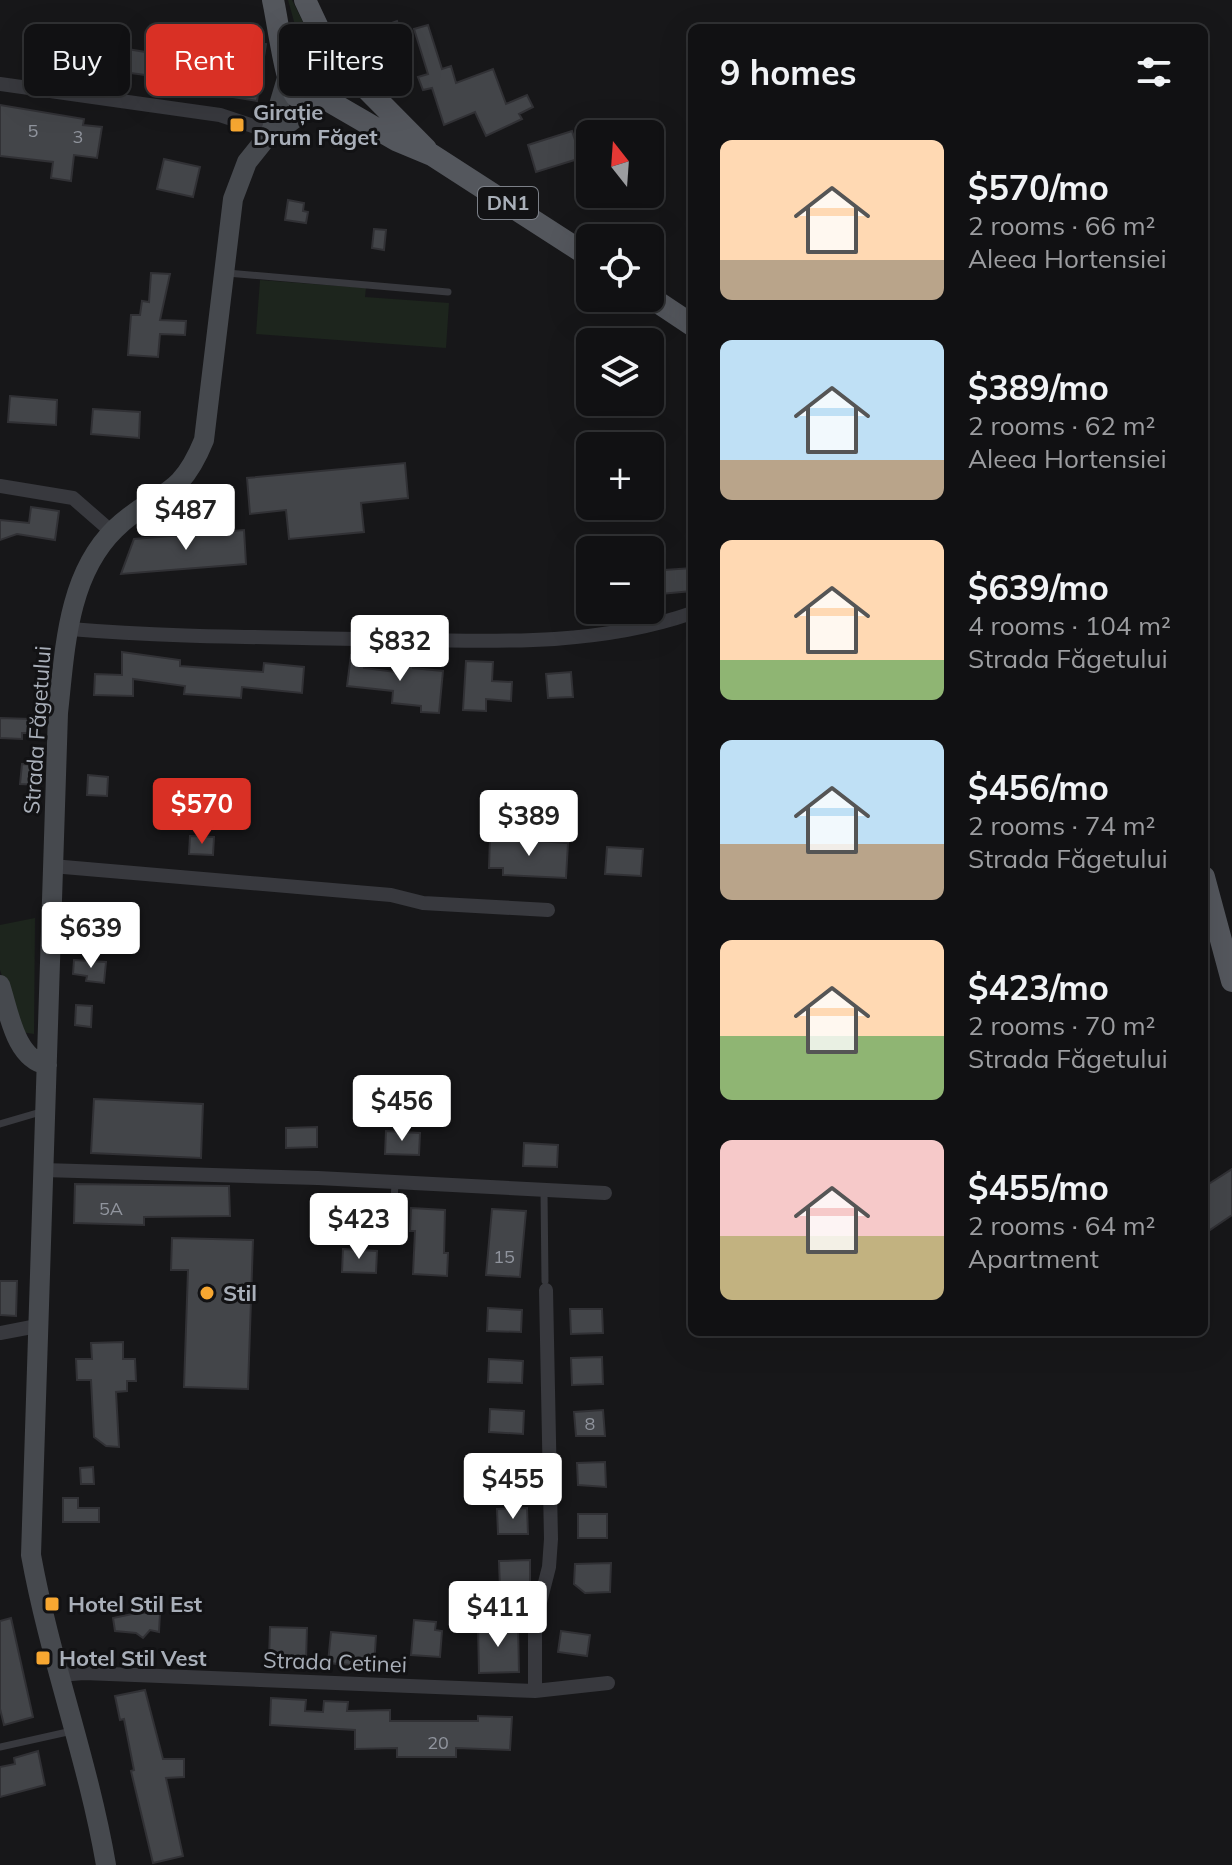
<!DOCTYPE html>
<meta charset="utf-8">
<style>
body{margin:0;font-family:Mulish,sans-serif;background:#1e1f21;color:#f1f3f6;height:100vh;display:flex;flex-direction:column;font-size:30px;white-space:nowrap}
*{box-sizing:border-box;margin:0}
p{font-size:26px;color:#9c9da0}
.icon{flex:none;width:44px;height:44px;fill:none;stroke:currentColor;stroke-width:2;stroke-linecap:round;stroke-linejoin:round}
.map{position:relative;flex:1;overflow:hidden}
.panel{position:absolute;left:688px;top:24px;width:520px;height:1312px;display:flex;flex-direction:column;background:#111113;border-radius:12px;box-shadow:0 8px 32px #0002,0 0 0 2px #303133}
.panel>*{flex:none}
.hud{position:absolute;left:24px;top:24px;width:544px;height:72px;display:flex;gap:16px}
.needle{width:52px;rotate:343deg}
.tools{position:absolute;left:576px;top:120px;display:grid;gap:16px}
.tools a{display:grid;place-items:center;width:88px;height:88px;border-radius:12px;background:#111113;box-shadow:0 8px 32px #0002,0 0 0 2px #303133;font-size:40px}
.price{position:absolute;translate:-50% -68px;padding:0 18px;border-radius:8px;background:#fff;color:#222;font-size:26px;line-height:52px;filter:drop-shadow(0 2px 4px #0008)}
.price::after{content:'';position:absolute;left:50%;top:48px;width:24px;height:18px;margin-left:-12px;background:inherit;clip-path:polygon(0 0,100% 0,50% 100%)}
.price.on{background:#d93025;color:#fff}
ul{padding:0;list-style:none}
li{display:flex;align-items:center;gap:24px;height:200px;padding:0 32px}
li span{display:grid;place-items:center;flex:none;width:224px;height:160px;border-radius:12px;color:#555}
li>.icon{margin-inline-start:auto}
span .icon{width:96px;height:96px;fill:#fffc;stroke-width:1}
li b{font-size:34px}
h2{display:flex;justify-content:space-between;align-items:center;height:96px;padding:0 32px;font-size:34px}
.tag{padding:0 28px;border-radius:12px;background:#111113;box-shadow:0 8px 32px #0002,0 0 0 2px #303133;font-size:28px;line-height:72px}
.tag.on{background:#d93025;color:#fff}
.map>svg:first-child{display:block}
.green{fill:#1d251d}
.building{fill:#434549;stroke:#313135;stroke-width:2}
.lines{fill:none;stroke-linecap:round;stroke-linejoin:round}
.lane{stroke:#38393e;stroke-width:7}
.street{stroke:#38393e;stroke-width:14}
.secondary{stroke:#46494e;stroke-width:20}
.primary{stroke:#54575d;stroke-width:22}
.poi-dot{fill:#f7a731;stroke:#121214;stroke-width:3}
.labels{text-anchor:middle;stroke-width:6;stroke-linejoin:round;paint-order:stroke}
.number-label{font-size:18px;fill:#90949d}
.shield{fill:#121214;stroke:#7c8088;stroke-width:2}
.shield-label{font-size:20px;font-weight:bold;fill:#a9afb9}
.poi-label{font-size:22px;font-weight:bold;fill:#a9afb9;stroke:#121214;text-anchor:start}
.street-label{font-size:22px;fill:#a9afb9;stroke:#121214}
</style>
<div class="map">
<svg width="1232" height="1865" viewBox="0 0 1232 1865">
<rect width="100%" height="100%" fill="#171719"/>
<path class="green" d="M288,0H292L312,40L300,43Z
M299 75a15 15 0 1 1 30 0a15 15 0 1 1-30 0Z
M260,280L366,288L365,297L449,303L446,348L256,334Z
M35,918L34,1034L21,1032L0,970V925Z"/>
<path class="building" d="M397,21L402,37L392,40L391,49L376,54L367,32Z
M428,25L442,69L451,66L456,83L493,69L506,104L527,95L533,107L519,114L522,119L486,136L475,112L444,125L432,88L423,90L418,77L428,74L414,29Z
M246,41L266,44L257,101L183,89L184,84L145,75L94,68L97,44L188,59L190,46L243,54Z
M0,105L84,119L83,125L102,127L97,158L74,155L71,181L51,178L53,162L0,156Z
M572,131L581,158L536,172L528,145Z
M164,159L200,167L193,197L157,189Z
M288,200L304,203L303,211L308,212L306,223L285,220Z
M374,229L386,230L384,250L372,248Z
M151,273L170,274L160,320L186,321L185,335L160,334L158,357L128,355L131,315H140L142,301L149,302Z
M10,396L57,400L56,425L8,422Z
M93,409L140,412L139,438L91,434Z
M405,463L408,498L361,503L364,532L289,539L286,510L250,514L247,478Z
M31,507L59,511L55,540L17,534L0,540V520L29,523Z
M244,530L246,564L121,574L134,539Z
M692,568V591L650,595V571Z
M122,652L180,660V666L263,672L264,663L304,667L302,693L242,687L241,698L184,694L185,686L133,679V696L94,695L95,674L122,675Z
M351,655L365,657L364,668L395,672L396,661L414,663L413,668L443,671L439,713L421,712V706L392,703L393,691L347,686Z
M466,661L493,662L492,681L512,682L511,701L486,699V711L463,710Z
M571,672L573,697L548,698L546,674Z
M0,718L31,719L30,733H22V739L0,738Z
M22,764L40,765L39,785L20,784Z
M88,775L108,777L107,796L87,795Z
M190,836L214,837L213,855L189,854Z
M490,838L568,843L566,878L503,875V868H489Z
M607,847L643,849L641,876L605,874Z
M74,960L106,962L104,983L86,981L87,976L73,974Z
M76,1005L92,1006L91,1027L75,1025Z
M94,1099L203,1104L201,1158L91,1153Z
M317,1127V1147L286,1148V1128Z
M386,1131L420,1133L419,1155L385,1154Z
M524,1143L558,1145L557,1167L523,1166Z
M1232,1169V1215L1204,1234V1187Z
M75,1184L229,1186L230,1216L144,1217V1225L74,1223Z
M341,1202L375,1204L374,1226L340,1225Z
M411,1208L445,1210L444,1253H448L447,1276L413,1274L415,1231H410Z
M492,1209L526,1211L520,1277L486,1275Z
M172,1238L253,1240L248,1389L184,1387L188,1270H171Z
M343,1249L377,1251L376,1273L342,1272Z
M0,1281H17L16,1316L0,1315Z
M488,1308L522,1310L521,1332L487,1331Z
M570,1309H602L603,1333L571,1334Z
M123,1342V1359H135L136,1381H127V1391L116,1392L119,1447L106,1446L94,1437L91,1380H77L76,1359H92L91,1343Z
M602,1357L603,1384L572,1385L571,1358Z
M489,1359L523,1361L522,1383L488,1382Z
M490,1409L524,1411L523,1434L489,1432Z
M603,1410L605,1436H576L574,1412Z
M497,1458H525V1485H497Z
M605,1462L606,1487L578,1485L577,1463Z
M93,1467L94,1484H81L80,1468Z
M63,1498H78V1508H99V1522H63Z
M527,1508L528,1534H498L497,1509Z
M578,1514H607V1538H578Z
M530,1560V1589H500L499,1561Z
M611,1563L610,1592L585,1593L574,1584L575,1564Z
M137,1613H160L159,1632L150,1630L143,1638L136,1633L115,1631L113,1618Z
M11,1618L33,1717L4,1725L0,1709V1621Z
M414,1620L436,1622L435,1630L442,1631L440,1657L411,1655Z
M518,1625L519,1672L479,1673L478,1626Z
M270,1627L307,1628L306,1660H269Z
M561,1631L590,1635L587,1656L558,1652Z
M331,1632L376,1636L374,1667L328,1663Z
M145,1690L163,1759H184V1777L166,1778L183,1856L153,1863L131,1771L134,1770L124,1719L120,1720L115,1696Z
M271,1698L306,1700L305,1711L323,1712L324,1701L348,1702L347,1711L390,1710V1721H478V1716L512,1717L510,1750L456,1748V1757H397V1748L355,1749V1730L270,1725Z
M38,1751L45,1785L0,1797V1767L15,1764L14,1758Z"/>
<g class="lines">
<path class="lane" d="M227,273L448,292
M0,1124L44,1111
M544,1191L545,1281
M392,1239L395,1183
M0,1747L72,1731"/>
<path class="street" d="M0,84L220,115L271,132
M0,486L73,498L112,532
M70,629C166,637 264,637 361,639C471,640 586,650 692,613
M52,866L391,895L423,903L548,910
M43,1170L318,1178L605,1193
M0,1333L37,1326
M59,1675L84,1673L535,1691L608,1683
M535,1691V1622L549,1567L551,1539L546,1290"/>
<path class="secondary" d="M271,132L290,122L315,103
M0,985C9,1012 15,1059 47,1065
M106,1865C88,1760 50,1660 31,1555L58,713C65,650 67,576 115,529C156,489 178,504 204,440L233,199L247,162L271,132L287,78"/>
<path class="primary" d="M273,0C278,22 285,82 296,96L315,103L335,95L342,79L339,61
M305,0L329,51L426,149
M288,67L293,58L309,48L329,51
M327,100L396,140L432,155L590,257
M650,297L692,325
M1204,877L1232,981"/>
</g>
<g class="poi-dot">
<rect x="229" y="117" width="16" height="16" rx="4"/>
<circle cx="207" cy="1293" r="8"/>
<rect x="44" y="1596" width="16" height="16" rx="4"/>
<rect x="35" y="1650" width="16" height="16" rx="4"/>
</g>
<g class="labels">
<g class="number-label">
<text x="33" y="137">5</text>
<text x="78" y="143">3</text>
<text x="111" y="1215">5A</text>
<text x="504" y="1263">15</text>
<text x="590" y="1430">8</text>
<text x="438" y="1749">20</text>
</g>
<rect class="shield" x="478" y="187" width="60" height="32" rx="6"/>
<g class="shield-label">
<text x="508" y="210">DN1</text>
</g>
<g class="poi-label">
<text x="253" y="120">Girație<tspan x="253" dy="25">Drum Făget</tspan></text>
<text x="223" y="1301">Stil</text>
<text x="68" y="1612">Hotel Stil Est</text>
<text x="59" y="1666">Hotel Stil Vest</text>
</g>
<g class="street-label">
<text transform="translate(37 730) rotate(-86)" y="8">Strada Făgetului</text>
<text transform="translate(335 1662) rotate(2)" y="8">Strada Cetinei</text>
</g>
</g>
</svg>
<div class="tools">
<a><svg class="needle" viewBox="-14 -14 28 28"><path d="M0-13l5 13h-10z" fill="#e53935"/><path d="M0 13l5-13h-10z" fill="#9c9da0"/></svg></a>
<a><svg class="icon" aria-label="locate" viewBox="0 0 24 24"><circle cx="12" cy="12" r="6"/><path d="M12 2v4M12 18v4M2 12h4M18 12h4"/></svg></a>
<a><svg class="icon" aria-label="layers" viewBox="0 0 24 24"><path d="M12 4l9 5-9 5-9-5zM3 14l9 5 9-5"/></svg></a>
<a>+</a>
<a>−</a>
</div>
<b class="price" style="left:186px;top:552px">$487</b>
<b class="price" style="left:400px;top:683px">$832</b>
<b class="price on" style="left:202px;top:846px">$570</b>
<b class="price" style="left:529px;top:858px">$389</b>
<b class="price" style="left:91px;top:970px">$639</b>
<b class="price" style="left:402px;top:1143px">$456</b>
<b class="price" style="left:359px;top:1261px">$423</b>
<b class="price" style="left:513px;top:1521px">$455</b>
<b class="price" style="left:498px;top:1649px">$411</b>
<div class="hud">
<a class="tag">Buy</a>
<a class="tag on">Rent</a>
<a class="tag">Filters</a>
</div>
<section class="panel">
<h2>9 homes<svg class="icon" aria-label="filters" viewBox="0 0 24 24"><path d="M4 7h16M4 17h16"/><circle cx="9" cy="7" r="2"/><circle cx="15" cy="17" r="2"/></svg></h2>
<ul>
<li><span style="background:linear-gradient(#ffd9b3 75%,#b9a48a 0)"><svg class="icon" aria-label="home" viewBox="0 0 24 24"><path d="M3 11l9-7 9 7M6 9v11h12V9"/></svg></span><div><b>$570/mo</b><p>2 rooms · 66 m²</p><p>Aleea Hortensiei</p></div></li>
<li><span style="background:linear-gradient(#bfe0f5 75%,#b9a48a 0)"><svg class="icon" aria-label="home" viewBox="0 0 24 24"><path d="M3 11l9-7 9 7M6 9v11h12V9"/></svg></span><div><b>$389/mo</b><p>2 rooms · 62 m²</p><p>Aleea Hortensiei</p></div></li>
<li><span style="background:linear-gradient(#ffd9b3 75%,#8fb573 0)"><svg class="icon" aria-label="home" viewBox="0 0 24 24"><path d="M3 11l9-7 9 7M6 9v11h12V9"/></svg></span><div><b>$639/mo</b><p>4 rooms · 104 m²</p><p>Strada Făgetului</p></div></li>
<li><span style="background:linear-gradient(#bfe0f5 65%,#b9a48a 0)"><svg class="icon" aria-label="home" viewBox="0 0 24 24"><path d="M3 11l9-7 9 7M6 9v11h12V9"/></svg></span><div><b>$456/mo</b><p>2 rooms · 74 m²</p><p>Strada Făgetului</p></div></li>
<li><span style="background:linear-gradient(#ffd9b3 60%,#8fb573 0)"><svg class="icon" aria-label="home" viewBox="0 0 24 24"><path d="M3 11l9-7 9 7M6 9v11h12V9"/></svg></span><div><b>$423/mo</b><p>2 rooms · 70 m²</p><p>Strada Făgetului</p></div></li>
<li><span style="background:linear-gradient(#f6c9c9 60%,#c2b280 0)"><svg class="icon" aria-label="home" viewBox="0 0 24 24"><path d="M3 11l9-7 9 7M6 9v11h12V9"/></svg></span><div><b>$455/mo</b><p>2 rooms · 64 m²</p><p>Apartment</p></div></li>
</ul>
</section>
</div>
